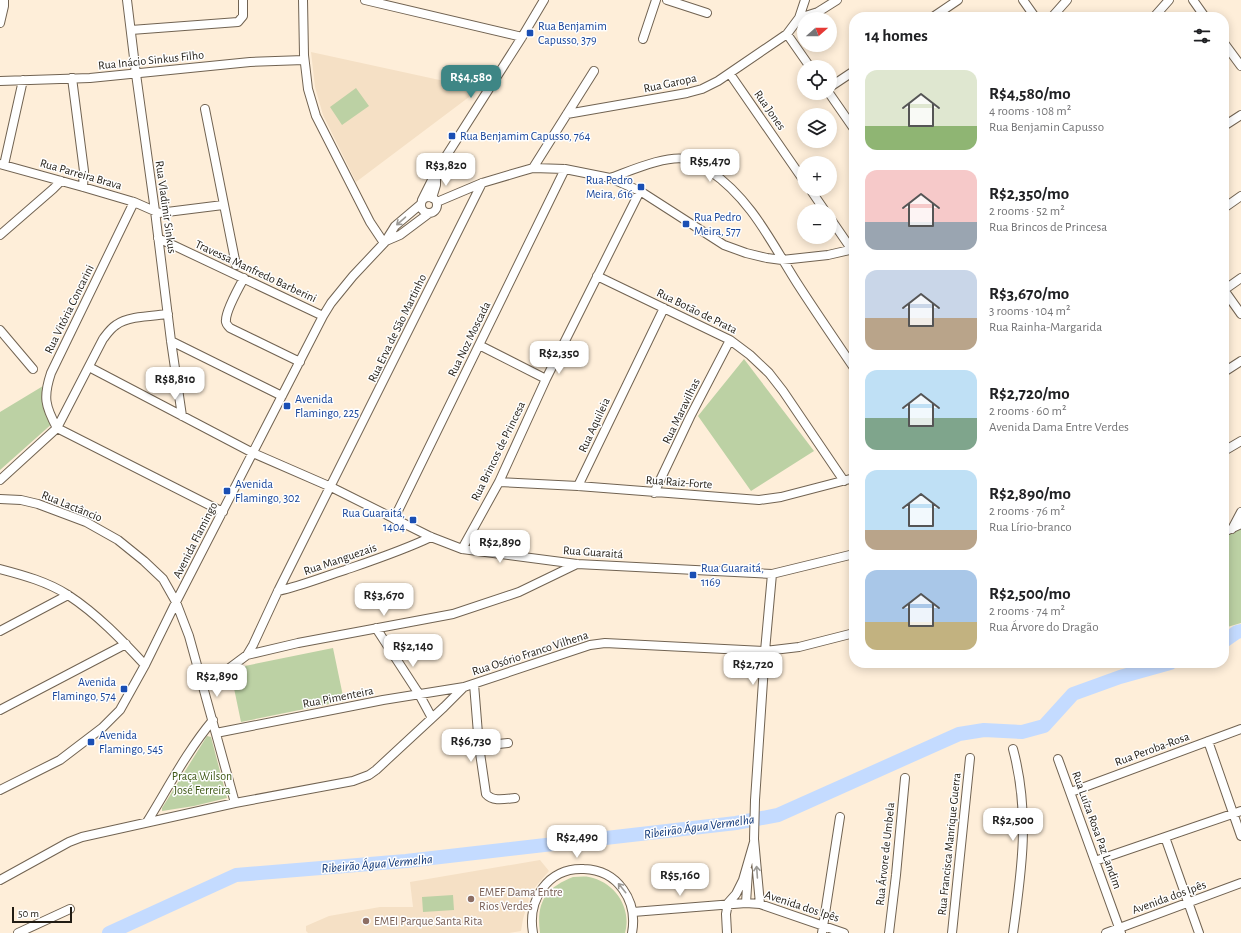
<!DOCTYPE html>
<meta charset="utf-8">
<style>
body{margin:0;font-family:"Alegreya Sans",sans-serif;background:#f6f6f6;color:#202124;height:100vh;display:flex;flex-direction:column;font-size:15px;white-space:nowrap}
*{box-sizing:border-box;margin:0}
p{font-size:13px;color:#757577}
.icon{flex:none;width:22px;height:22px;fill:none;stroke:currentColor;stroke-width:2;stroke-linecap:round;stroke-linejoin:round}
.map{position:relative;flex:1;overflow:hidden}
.side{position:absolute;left:849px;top:12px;width:380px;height:656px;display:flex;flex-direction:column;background:#fff;border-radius:16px;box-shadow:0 2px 10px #0003}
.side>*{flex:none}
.needle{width:26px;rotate:69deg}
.buttons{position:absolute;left:797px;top:12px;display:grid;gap:8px}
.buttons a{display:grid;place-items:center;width:40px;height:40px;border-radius:50%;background:#fff;box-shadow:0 2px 10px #0003;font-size:20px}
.scale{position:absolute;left:12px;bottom:10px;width:60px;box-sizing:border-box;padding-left:4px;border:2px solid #211c14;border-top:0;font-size:11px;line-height:14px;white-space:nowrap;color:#211c14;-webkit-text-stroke:3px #fefefe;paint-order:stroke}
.price{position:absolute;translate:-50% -34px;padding:0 9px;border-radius:8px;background:#fff;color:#222;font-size:13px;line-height:26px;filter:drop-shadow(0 1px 2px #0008)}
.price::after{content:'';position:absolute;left:50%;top:24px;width:12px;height:9px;margin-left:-6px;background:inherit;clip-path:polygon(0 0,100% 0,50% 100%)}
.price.active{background:#3e8685;color:#fff}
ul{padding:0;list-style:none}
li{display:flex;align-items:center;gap:12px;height:100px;padding:0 16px}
li span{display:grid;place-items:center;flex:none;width:112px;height:80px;border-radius:12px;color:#555}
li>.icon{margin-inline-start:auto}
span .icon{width:48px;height:48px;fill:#fffc;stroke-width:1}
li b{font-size:17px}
h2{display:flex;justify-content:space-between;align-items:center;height:48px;padding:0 16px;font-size:17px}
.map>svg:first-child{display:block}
.built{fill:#f5e0c5}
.green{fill:#bcd1a4}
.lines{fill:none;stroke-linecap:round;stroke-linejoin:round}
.river{stroke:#c4dbff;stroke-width:14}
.minor-casing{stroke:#716352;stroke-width:10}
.minor{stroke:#fff;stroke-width:8}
.oneway{stroke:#9b9995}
.transit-dot{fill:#1a4fb4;stroke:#fefefe;stroke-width:1.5}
.education-dot{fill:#8d6e63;stroke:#fefefe;stroke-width:1.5}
.labels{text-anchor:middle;stroke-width:3;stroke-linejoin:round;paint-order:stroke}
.transit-label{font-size:12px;fill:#164399;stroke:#fefefe;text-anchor:start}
.street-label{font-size:12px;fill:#211c14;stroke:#fefefe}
.park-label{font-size:12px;fill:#3e5815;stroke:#fefefe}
.education-label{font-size:12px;fill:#785e54;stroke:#fefefe;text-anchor:start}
.water-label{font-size:13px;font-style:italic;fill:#0a3376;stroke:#fefefe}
</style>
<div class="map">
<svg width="1241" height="933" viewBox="0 0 1241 933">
<rect width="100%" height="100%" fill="#feeed9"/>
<path class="built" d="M311,52L435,79L481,88L356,182L323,115L315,87Z
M540,860L549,871L531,892L523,919L521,931L509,933H308L306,931V926L329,916L380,907H413L410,882Z"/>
<path class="green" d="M356,88L369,106L342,125L330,107Z
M744,359L814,451L751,491L698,416Z
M48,383L54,422L0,470V412Z
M1241,527V623L1224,628V535Z
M333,648L344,701L241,722L230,669Z
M207,736L211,737L227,798L194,806L162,811V808Z
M573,877C578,877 584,876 589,877C615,882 632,908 625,933H540C536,903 545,888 573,877Z
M453,895L454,910L423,912L422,897Z"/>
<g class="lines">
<path class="river" d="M1224,641L1237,632L1241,631
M109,933L236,875L406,861L736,823L778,815L959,734L984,730L1022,732L1044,726L1073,694L1120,677L1170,663"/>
<defs>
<path id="minor" d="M127,0L136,74L155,211L171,341L182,416
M303,0L304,55L308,89L316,116L370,222L384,243
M365,0L522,37
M667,0L707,13
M1023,0L1035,17
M1193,0L1205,17
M933,17L958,0
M1052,17L1067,0
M1154,17L1169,0
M799,18L818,12L837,0
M0,23L4,6V0
M131,30L238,22L243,16V0
M787,34L810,67
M643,39L656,0
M1224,43L1241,66
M730,74L804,181
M72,78L84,171L83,187
M0,81L90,78L250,62L304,60
M830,87L854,71
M829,93L854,129
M205,109L236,265
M567,114L687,93L702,89L718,81L787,34L799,18L805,0
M1224,126L1241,115
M0,164L83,187L134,202L159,213L223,205
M4,165L23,80
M533,168L594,71
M610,178C630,171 666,155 686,159C695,160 703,166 710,171C751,199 771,242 797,283C815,311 835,340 854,368
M810,189L825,211
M421 205a8 8 0 1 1 16 0a8 8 0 1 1-16 0Z
M432,198L436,185V175
M422,200L436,172L522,37L544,0
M437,202L482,183L519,172L533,168L565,169L610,178L640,191L724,245L746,253L767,258L782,260L828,255L854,249
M1224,208L1241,196
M830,218L854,253
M0,235L53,189L61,181
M158,238L323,316
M386,241L400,235L428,214
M597,276L730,340L750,355L769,373L783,391L844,481
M244,278C239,287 226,311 226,320C225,323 228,326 230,328L300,362
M1241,278L1224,290L1241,314
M0,330L33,369
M171,341L282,396
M479,345L546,379
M89,367L253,453L331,487L431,537L462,549L577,564L772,574L854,554
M1224,372L1241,361
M57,428C45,406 43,397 51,373L134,202
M57,428L223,512
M1224,451L1241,441
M0,480L57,428L103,339C107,334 110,329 116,325C128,316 153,316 168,314
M499,482L578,486L759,500L781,497L854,478
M578,486L664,308
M654,493L690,417L730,340
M0,499L21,500L38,504L86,522L118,540L144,561L163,579L176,602L189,636L235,803
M394,519L565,169
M1232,529L1241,512
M1224,532L1241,524
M462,549L499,482L546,379L640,191
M0,569C23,575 48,582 68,595C97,614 122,640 145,665
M278,591C301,586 323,577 345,570C374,560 404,550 431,537
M376,628L419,694L432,718
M0,631L68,595
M247,655L253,645L278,591L482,183
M474,684L479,746L486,794C493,802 505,799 515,798
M204,687L247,655L298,643L453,614L519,592L577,564
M0,710L126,644
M216,733L383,700L464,687
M1208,741L1241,836
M479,746L508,743
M1058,759L1121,933
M0,790L60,760L102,728L120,710L145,665L176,602L323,316L331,303L353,276L385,242L395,226L421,204
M1071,792L1241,729
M147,822C168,788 187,751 213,720
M1165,837L1199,933
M1095,861L1241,811
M0,880L69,842L82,837L235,803L353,781L369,775L376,770L444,707L464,687L590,645L605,643L765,651L799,647L854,633
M746,903L748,871
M760,904L754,839L755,800L765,651L772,574
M633,912L746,903L760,904L844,933
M18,933L70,909
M533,933C527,900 548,867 584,869C618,870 638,901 632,933
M727,933L726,914L728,903L736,894L743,880L754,842
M822,933L840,817
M889,933L896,875L905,778
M952,933L970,758
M1013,933C1022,869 1030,812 1013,749
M1106,933L1241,883"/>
</defs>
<use href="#minor" class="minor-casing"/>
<use href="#minor" class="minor"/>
</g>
<defs><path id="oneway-shaft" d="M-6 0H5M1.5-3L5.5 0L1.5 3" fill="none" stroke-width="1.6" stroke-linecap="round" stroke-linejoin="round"/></defs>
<g class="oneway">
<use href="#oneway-shaft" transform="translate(401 221) rotate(139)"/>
<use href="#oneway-shaft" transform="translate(757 872) rotate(-94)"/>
<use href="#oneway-shaft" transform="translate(622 888) rotate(-129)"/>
</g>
<g class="transit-dot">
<rect x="526" y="29" width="8" height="8" rx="2"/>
<rect x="448" y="132" width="8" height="8" rx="2"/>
<rect x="637" y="183" width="8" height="8" rx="2"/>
<rect x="682" y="220" width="8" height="8" rx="2"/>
<rect x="283" y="402" width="8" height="8" rx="2"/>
<rect x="223" y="487" width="8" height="8" rx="2"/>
<rect x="409" y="516" width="8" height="8" rx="2"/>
<rect x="689" y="571" width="8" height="8" rx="2"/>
<rect x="120" y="685" width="8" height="8" rx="2"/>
<rect x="87" y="738" width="8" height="8" rx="2"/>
</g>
<g class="education-dot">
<circle cx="471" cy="899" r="4"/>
<circle cx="366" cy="921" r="4"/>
</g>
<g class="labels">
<g class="transit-label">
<text x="538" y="30">Rua Benjamim<tspan x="538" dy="14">Capusso, 379</tspan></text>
<text x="460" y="140">Rua Benjamim Capusso, 764</text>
<text x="633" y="184" text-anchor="end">Rua Pedro<tspan x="633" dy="14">Meira, 616</tspan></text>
<text x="694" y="221">Rua Pedro<tspan x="694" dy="14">Meira, 577</tspan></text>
<text x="295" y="403">Avenida<tspan x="295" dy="14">Flamingo, 225</tspan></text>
<text x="235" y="488">Avenida<tspan x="235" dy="14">Flamingo, 302</tspan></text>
<text x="405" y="517" text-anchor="end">Rua Guaraitá,<tspan x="405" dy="14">1404</tspan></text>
<text x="701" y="572">Rua Guaraitá,<tspan x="701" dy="14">1169</tspan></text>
<text x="116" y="686" text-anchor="end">Avenida<tspan x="116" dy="14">Flamingo, 574</tspan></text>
<text x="99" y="739">Avenida<tspan x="99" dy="14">Flamingo, 545</tspan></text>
</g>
<g class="street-label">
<text transform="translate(151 60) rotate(-6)" y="4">Rua Inácio Sinkus Filho</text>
<text transform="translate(670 83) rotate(-12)" y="4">Rua Garopa</text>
<text transform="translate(770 110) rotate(55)" y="4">Rua Jones</text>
<text transform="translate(81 174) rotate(16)" y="4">Rua Parreira Brava</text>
<text transform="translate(166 207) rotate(82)" y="4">Rua Vladimir Sinkus</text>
<text transform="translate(256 271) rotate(25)" y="4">Travessa Manfredo Barberini</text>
<text transform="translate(69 309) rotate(-64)" y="4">Rua Vitória Concarini</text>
<text transform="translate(697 311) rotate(26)" y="4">Rua Botão de Prata</text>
<text transform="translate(397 328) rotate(-64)" y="4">Rua Erva de São Martinho</text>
<text transform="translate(469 339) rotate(-64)" y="4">Rua Noz Moscada</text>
<text transform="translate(681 411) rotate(-64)" y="4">Rua Maravilhas</text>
<text transform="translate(594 425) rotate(-65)" y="4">Rua Aquileia</text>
<text transform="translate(498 451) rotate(-64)" y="4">Rua Brincos de Princesa</text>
<text transform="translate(679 482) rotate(4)" y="4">Rua Raiz-Forte</text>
<text transform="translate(72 506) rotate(22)" y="4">Rua Lactâncio</text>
<text transform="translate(195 540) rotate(-63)" y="4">Avenida Flamingo</text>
<text transform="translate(593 552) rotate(4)" y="4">Rua Guaraitá</text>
<text transform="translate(340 559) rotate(-19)" y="4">Rua Manguezais</text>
<text transform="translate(530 653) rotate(-18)" y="4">Rua Osório Franco Vilhena</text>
<text transform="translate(338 697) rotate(-11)" y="4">Rua Pimenteira</text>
<text transform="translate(1152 749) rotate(-20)" y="4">Rua Peroba-Rosa</text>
<text transform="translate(1097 830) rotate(70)" y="4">Rua Luíza Rosa Paz Landim</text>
<text transform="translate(949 844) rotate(-84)" y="4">Rua Francisca Manrique Guerra</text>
<text transform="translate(885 854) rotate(-84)" y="4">Rua Árvore de Umbela</text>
<text transform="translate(1169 897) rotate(-20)" y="4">Avenida dos Ipês</text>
<text transform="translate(802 906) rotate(18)" y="4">Avenida dos Ipês</text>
</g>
<g class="park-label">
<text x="202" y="780">Praça Wilson<tspan x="202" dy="14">José Ferreira</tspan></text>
</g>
<g class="education-label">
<text x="479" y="896">EMEF Dama Entre<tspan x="479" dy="14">Rios Verdes</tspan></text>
<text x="374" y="925">EMEI Parque Santa Rita</text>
</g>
<g class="water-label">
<text transform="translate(699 826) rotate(-8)" y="5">Ribeirão Água Vermelha</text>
<text transform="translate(377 863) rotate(-5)" y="5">Ribeirão Água Vermelha</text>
</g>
</g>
</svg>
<div class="buttons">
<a><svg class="needle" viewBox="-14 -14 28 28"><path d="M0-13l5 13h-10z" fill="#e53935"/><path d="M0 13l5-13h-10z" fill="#757577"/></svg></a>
<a><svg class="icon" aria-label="locate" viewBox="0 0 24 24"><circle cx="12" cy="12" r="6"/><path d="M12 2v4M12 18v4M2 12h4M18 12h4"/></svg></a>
<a><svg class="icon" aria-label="layers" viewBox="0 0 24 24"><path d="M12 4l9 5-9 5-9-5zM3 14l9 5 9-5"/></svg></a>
<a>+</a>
<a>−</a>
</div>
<div class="scale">50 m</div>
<b class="price active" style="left:471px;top:99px">R$4,580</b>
<b class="price" style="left:710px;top:183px">R$5,470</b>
<b class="price" style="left:446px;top:187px">R$3,820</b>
<b class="price" style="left:559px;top:375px">R$2,350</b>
<b class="price" style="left:175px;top:401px">R$8,810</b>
<b class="price" style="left:500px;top:564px">R$2,890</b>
<b class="price" style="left:384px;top:617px">R$3,670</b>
<b class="price" style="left:413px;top:668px">R$2,140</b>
<b class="price" style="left:753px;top:686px">R$2,720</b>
<b class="price" style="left:217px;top:698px">R$2,890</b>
<b class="price" style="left:471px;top:763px">R$6,730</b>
<b class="price" style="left:1013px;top:842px">R$2,500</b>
<b class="price" style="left:577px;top:859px">R$2,490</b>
<b class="price" style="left:680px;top:897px">R$5,160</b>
<section class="side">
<h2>14 homes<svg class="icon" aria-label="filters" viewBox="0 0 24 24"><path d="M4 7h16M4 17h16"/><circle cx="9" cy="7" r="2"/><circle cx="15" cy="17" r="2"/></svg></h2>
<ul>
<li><span style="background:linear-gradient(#dfe7d0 70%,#8fb573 0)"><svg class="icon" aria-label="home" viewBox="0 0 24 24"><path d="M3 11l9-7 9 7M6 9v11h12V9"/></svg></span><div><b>R$4,580/mo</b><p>4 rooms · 108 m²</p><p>Rua Benjamin Capusso</p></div></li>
<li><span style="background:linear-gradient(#f6c9c9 65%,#9aa5b1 0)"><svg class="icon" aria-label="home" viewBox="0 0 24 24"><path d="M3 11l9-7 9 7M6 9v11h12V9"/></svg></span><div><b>R$2,350/mo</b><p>2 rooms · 52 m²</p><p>Rua Brincos de Princesa</p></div></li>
<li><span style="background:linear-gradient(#c9d6e8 60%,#b9a48a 0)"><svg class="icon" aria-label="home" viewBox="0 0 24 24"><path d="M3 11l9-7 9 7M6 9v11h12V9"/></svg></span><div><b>R$3,670/mo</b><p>3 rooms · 104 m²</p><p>Rua Rainha-Margarida</p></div></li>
<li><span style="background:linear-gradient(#bfe0f5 60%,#7fa58c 0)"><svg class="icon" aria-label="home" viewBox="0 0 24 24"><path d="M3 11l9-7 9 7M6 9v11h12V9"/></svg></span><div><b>R$2,720/mo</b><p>2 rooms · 60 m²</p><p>Avenida Dama Entre Verdes</p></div></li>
<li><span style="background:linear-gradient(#bfe0f5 75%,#b9a48a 0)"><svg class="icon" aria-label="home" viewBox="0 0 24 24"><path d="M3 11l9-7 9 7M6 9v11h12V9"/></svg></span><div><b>R$2,890/mo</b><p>2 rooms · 76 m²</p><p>Rua Lírio-branco</p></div></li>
<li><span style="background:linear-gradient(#a9c7e8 65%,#c2b280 0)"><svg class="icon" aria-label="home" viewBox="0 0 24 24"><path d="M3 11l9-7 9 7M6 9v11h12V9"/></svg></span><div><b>R$2,500/mo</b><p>2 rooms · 74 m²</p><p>Rua Árvore do Dragão</p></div></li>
</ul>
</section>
</div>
